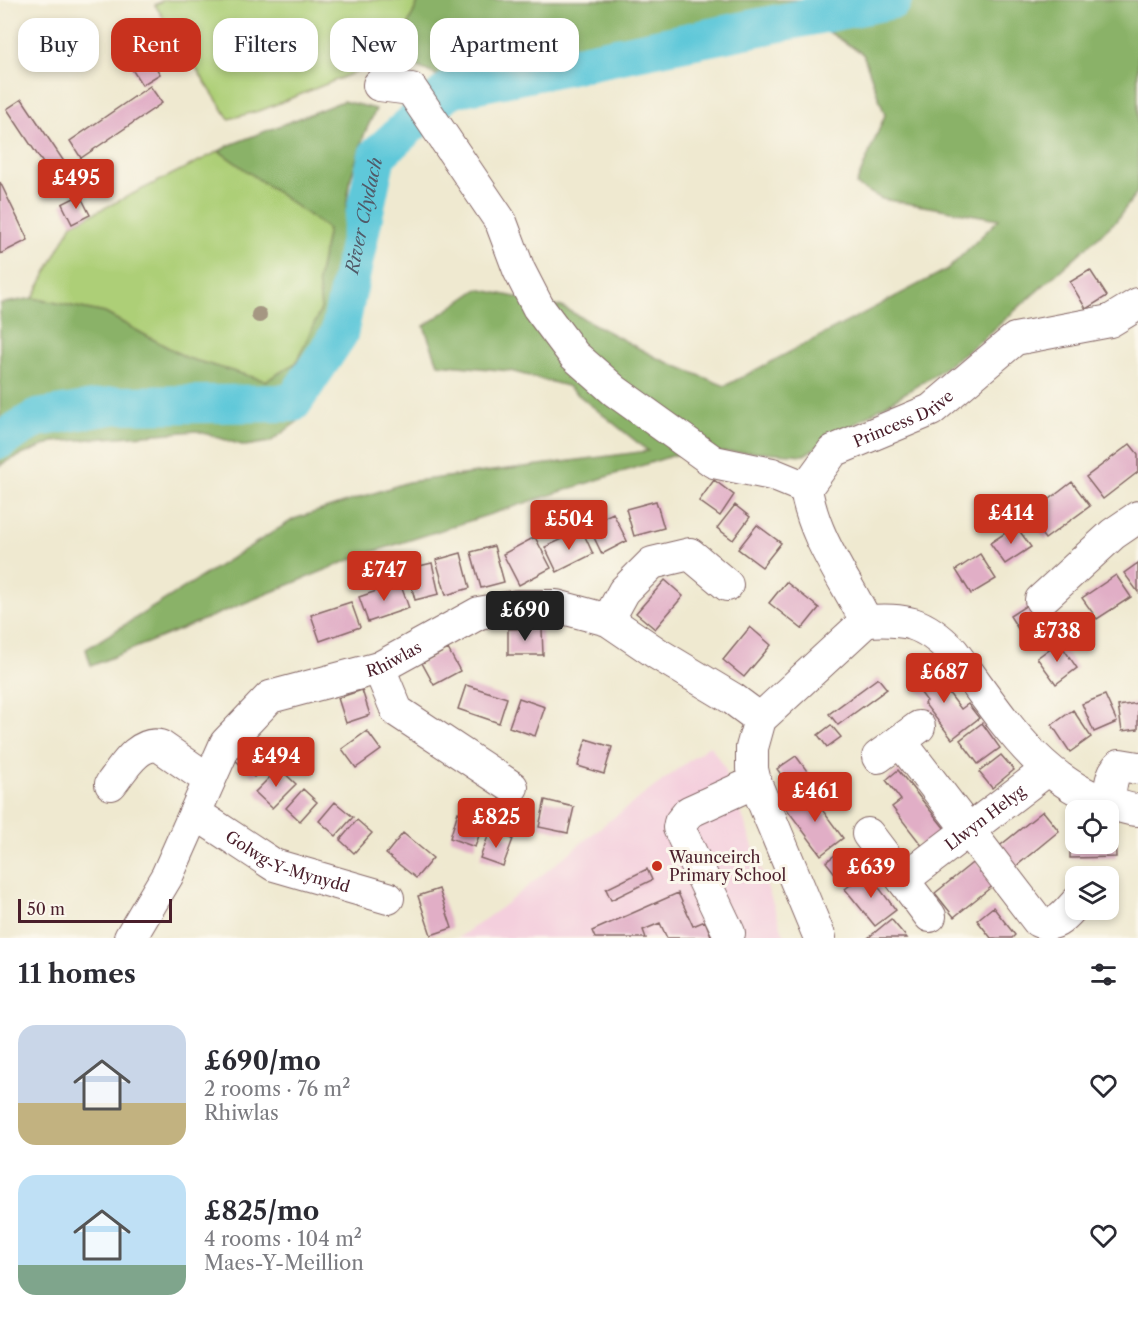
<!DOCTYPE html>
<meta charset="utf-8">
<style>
body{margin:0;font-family:"Libre Caslon Text",serif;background:#f7f7f7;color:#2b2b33;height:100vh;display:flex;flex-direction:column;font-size:22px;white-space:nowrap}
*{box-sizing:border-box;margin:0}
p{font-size:20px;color:#7c7c81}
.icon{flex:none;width:33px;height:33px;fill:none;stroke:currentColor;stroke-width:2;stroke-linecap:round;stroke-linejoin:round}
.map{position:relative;height:938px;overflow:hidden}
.sheet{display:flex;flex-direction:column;background:#fff;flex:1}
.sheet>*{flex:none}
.hud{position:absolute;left:18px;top:18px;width:600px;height:54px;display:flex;gap:12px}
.tools{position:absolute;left:1065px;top:800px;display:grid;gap:12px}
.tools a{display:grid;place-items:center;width:54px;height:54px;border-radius:12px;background:#fff;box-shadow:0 3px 9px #0003;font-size:30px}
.scale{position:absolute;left:18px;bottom:15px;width:154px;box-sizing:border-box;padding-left:6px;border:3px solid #4a1f2b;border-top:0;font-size:16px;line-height:21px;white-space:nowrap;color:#4a1f2b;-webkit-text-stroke:4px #fbf7ec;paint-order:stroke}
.price{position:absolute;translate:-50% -51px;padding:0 14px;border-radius:6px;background:#c8321e;color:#fff;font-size:20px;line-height:39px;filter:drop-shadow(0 2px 3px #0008)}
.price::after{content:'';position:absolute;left:50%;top:36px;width:18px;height:14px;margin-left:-9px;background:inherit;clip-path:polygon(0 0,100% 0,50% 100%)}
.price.active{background:#222;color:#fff}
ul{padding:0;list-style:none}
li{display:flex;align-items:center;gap:18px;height:150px;padding:0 18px}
li span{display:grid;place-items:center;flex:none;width:168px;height:120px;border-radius:18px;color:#555}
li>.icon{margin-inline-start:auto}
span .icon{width:72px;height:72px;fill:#fffc;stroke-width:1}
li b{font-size:26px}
h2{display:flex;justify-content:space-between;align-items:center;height:72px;padding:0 18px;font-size:26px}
.chip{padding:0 21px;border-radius:18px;background:#fff;box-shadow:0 3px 9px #0003;font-size:21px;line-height:54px}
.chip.active{background:#c8321e;color:#fff}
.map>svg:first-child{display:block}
.built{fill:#f4cfdd}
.green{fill:#adcf77;stroke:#7c7751;stroke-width:1.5}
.forest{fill:#8ab268;stroke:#6a684a;stroke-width:1.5}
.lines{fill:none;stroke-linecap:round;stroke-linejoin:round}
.river{stroke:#5fc8d9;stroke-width:38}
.building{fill:#e1aec6}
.minor-casing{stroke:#846665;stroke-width:34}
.minor{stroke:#fff;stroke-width:32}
.tree{fill:#a59782}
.poi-dot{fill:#c8321e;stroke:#fbf7ec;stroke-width:2}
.labels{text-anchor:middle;stroke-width:6;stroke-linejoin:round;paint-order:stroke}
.street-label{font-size:16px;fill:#4a1f2b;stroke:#fbf7ec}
.poi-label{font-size:16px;fill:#4a1f2b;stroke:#fbf7ec;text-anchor:start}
.water-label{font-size:18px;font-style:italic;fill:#515a68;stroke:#fbf7ec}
</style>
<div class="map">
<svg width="1138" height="938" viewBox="0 0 1138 938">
<rect width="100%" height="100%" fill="#fbf7ec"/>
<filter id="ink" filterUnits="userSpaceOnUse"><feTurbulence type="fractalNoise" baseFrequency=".0167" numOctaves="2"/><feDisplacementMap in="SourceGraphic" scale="12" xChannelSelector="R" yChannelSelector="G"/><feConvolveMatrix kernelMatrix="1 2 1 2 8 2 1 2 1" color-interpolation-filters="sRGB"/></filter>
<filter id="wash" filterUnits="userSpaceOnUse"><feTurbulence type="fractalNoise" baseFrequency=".008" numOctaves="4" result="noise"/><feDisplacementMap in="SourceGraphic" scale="24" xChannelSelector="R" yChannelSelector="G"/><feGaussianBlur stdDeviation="1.35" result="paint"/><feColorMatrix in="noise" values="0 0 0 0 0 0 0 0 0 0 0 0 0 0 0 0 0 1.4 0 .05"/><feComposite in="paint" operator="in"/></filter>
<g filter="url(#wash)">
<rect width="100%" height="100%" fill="#efe9d0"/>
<path class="built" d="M710,745L726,770V782L740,809L785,938H458L502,907L605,824Z"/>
<path class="green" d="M163,0H419L407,27L408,63L371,66L262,110L229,119L155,5Z
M219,151L328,229L318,280L321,309L296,363L266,381L187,358L105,313L33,298L72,224Z"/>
<path class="forest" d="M419,0H1138V191L1116,221L983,339L933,376L804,455L762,452L681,453L357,557L91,666L86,649L294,519L408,482L648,451L567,386L510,371L438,364L424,326L478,289L562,307L657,358L725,386L948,269L999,219L882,199L856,185L885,115L863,54L790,7L446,79L408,63L407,27Z
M343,101L376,109L364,135L349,184L344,234L335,282L329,375L305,416L270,442L245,446L197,431L53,442L5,462L0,466V304L33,298L105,313L187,358L266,381L296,363L321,309L318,280L328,229L219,151L230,145Z"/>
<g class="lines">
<path class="river" id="s1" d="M0,440L37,418L118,405L293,403L339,334L377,155L449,90L893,0"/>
</g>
<g id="blocks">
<path class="building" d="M137,37L160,74L142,85L119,49Z
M150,86L162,103L81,158L70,141Z
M22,99L67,166L52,177L7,109Z
M0,182L28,240L0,254Z
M80,195L90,215L72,224L62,204Z
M1090,270L1107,296L1086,309L1070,282Z
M1130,444L1138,454V472L1103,499L1086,477Z
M714,480L734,495L720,516L699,501Z
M1072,482L1090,506L1045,539L1028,516Z
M656,501L664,528L634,536L626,509Z
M735,505L750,517L733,540L717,528Z
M613,513L627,541L602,554L588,525Z
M757,525L781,543L762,567L738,549Z
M1016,526L1031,547L1005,564L990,543Z
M582,530L593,554L557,572L545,547Z
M535,537L551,568L519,585L503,554Z
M494,546L504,582L481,588L471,552Z
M461,553L470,588L446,595L436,560Z
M980,554L996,579L971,594L956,570Z
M432,563L439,594L415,600L407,569Z
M1138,563V592L1124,573Z
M1116,575L1131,597L1097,619L1082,598Z
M665,580L683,596L655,629L636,613Z
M786,582L819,608L802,629L769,603Z
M400,583L409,608L368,622L359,597Z
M351,602L360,627L320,641L311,615Z
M1030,603L1049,631L1028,645L1010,616Z
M750,627L771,645L744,677L723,660Z
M508,629H542L543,655H508Z
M1059,642L1077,668L1056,684L1037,658Z
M448,649L460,671L434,685L422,663Z
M929,667L961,709L968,704L979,718L952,739L924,703L927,701L911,680Z
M878,678L887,689L838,725L829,714Z
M466,685L507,698L499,723L458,709Z
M362,690L370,715L346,723L338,698Z
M1105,695L1117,722L1094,732L1082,704Z
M519,698L545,707L535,736L509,727Z
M1138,703V729L1122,731L1118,706Z
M1073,710L1091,737L1070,752L1052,725Z
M982,723L1000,748L978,764L960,740Z
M831,725L841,737L827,747L818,735Z
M367,731L381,750L356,768L342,749Z
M586,739L612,747L604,774L578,766Z
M252,740L272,758L254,777L234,759Z
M1001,755L1014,770L992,788L979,772Z
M796,756L815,782L796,795L777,769Z
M279,768L296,784L272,808L255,792Z
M898,770L945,829L923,847L892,807L901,800L886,780Z
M303,789L317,802L300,821L286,808Z
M809,792L843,838L821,855L786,808Z
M545,800L574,807L568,833L539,827Z
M335,802L353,817L336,836L319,821Z
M1043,811L1059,831L1009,872L992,852Z
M458,812L484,821L475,847L450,838Z
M357,820L372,833L354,853L340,840Z
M490,831L513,839L503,866L480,858Z
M403,833L433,858L416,878L386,854Z
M1108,835H1115L1116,857L1070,858V836H1076V843H1108Z
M840,851L859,874L844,885L826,862Z
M976,860L995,884L954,917L935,893Z
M647,869L652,880L611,900L606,889Z
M867,872L896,910L875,926L845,889Z
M439,889L452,928L431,935L418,896Z
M678,893L693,926L705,921L712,938H667L660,923L643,930L646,938H595L592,931Z
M993,907L1015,935L1012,938H991L977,920Z
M891,919L907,938H868Z"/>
</g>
</g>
<g filter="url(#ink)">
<use href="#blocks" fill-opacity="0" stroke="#846665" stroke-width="1.5"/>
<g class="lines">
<defs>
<g id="minor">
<path d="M379,85L411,89L501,222L519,270L538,307L574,355L615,391L714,462L772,474L806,488"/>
<path d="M1041,600L1113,534L1138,517"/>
<path d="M608,620L624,591L652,563L690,554L727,585"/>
<path id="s2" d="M866,621C844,577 813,537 806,488L833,451L931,410L1015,339L1110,321L1138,304"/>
<path d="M866,621C906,619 923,621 953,652C997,710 1037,782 1111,804C1120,806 1129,810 1138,810"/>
<path d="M379,668L397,711L512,787"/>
<path d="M900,741L1038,921C1056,929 1065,915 1076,903"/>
<path d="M878,757L919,727"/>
<path d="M111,784C123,769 138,741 160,746L196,771L211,776"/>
<path d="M1109,803C1110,790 1110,774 1120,765L1138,768"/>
<path id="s3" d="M195,813L274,865L388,898"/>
<path d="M868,834L903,880"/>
<path id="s4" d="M930,916L903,880L1047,770"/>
<path d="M729,933L679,828L680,823L689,812L755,782"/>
<path id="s5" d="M130,938L167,876L226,743L270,697L379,668L479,613L517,606H556L608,620L658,654L733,699L760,719"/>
<path d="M820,938L755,782L752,769V748L760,719L866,621"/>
</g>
</defs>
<use href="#minor" class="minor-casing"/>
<use href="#minor" class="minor"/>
</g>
<circle class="tree" cx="259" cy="315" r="8"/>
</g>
<circle class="poi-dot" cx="657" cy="866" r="6"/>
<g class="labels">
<g class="street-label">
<text dy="6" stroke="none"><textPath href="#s2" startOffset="270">Princess Drive</textPath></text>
<text dy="6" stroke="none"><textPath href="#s5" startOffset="411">Rhiwlas</textPath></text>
<text dy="6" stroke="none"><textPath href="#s4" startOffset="148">Llwyn Helyg</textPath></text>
<text dy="6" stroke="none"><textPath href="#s3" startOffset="106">Golwg-Y-Mynydd</textPath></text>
</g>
<g class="poi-label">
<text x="669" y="863">Waunceirch<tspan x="669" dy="18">Primary School</tspan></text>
</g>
<g class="water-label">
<text dy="6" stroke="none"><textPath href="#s1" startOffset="504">River Clydach</textPath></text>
</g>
</g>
</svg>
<div class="tools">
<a><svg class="icon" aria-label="locate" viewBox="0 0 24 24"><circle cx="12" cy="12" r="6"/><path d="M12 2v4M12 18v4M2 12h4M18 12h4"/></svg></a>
<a><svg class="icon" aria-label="layers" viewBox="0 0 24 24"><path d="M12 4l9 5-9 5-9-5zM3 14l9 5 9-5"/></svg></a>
</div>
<div class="scale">50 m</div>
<b class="price" style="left:76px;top:210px">£495</b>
<b class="price" style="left:1011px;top:545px">£414</b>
<b class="price" style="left:569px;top:551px">£504</b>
<b class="price" style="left:384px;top:602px">£747</b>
<b class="price active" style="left:525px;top:642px">£690</b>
<b class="price" style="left:1057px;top:663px">£738</b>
<b class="price" style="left:944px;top:704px">£687</b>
<b class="price" style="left:276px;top:788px">£494</b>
<b class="price" style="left:815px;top:823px">£461</b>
<b class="price" style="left:496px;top:849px">£825</b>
<b class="price" style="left:871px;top:899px">£639</b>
<div class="hud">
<a class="chip">Buy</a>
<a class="chip active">Rent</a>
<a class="chip">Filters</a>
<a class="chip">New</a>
<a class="chip">Apartment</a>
</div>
</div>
<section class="sheet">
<h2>11 homes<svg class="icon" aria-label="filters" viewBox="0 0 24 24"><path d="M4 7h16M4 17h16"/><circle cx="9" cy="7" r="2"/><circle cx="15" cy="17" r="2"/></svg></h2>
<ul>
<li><span style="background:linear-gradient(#c9d6e8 65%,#c2b280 0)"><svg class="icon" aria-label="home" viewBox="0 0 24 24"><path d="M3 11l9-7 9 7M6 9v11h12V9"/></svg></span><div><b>£690/mo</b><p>2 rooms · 76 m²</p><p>Rhiwlas</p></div><svg class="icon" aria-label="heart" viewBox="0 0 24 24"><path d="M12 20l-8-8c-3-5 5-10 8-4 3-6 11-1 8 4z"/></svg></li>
<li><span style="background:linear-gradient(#bfe0f5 75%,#7fa58c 0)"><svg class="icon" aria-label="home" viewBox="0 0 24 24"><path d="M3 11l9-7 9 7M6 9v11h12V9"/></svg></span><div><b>£825/mo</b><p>4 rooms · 104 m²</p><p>Maes-Y-Meillion</p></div><svg class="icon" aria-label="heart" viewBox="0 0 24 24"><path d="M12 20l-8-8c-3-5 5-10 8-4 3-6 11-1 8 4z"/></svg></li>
</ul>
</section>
